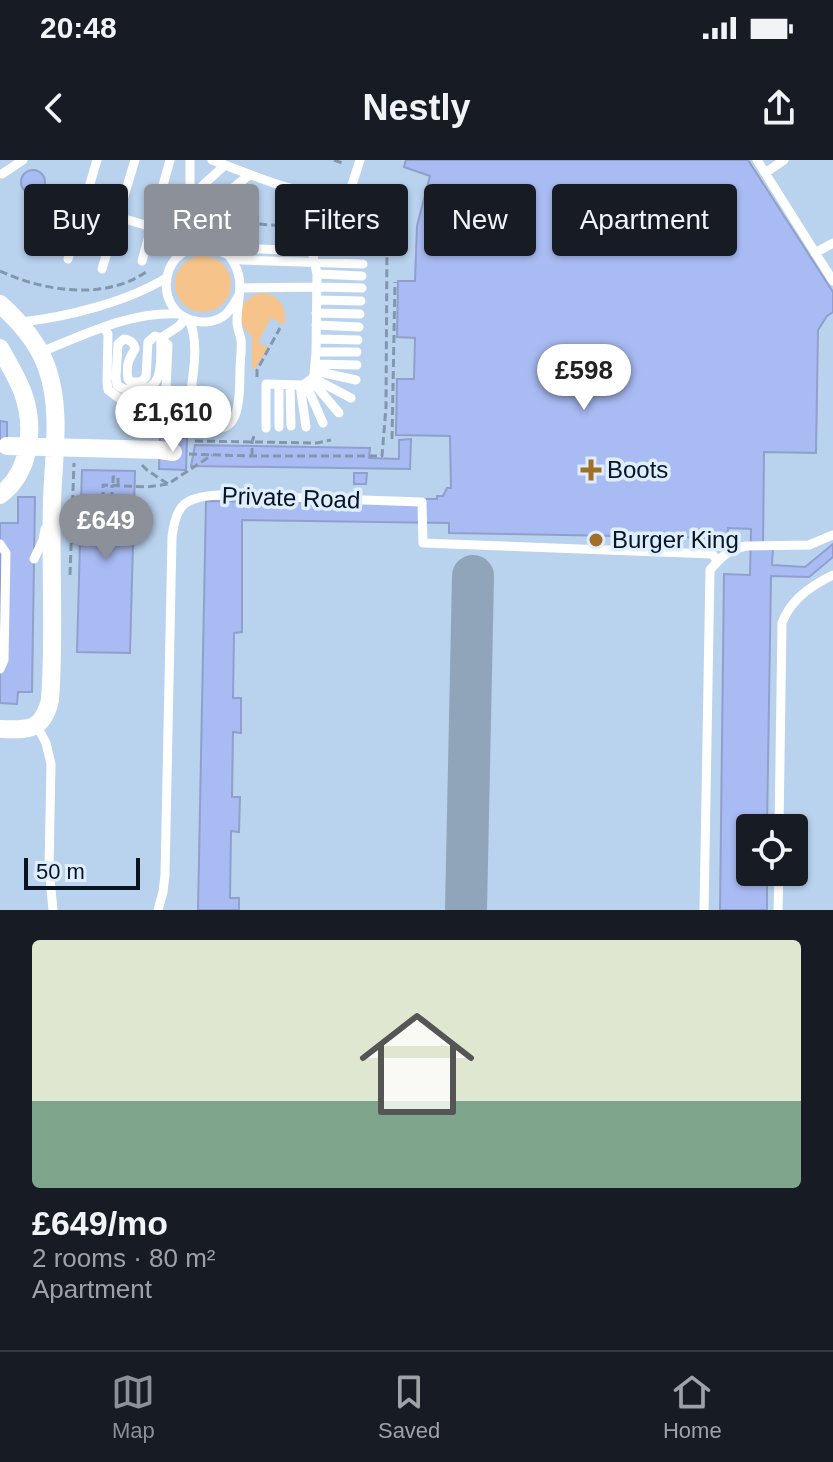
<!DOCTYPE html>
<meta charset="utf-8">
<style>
body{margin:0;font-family:Arial,sans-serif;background:#242831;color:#f1f3f6;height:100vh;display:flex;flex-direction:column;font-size:30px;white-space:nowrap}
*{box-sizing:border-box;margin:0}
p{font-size:26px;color:#9ea1a6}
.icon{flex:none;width:44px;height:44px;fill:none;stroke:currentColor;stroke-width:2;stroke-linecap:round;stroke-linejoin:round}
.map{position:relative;height:750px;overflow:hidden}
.panel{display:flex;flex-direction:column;background:#171b24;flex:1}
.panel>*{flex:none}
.top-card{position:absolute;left:24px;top:24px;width:786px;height:72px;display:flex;gap:16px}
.fabs{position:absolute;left:736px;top:654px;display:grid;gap:16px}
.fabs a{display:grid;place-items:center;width:72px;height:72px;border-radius:8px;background:#171b24;box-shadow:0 2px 6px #0004;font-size:40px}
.scale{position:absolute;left:24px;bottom:20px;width:116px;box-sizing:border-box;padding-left:8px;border:4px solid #071422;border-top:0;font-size:22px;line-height:28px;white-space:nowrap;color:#071422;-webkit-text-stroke:6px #deeefe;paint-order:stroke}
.price{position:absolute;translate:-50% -68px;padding:0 18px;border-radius:28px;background:#fff;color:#222;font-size:26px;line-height:52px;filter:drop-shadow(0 2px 4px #0008)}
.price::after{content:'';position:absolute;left:50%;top:48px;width:24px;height:18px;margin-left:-12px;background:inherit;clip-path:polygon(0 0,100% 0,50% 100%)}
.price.selected{background:#8c9099;color:#fff}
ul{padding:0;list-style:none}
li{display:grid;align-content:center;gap:16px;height:424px;padding:0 32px}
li+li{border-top:2px solid #363941}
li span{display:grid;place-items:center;height:248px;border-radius:8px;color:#555}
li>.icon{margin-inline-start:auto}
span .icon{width:144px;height:144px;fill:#fffc;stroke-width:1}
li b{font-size:34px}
.pill{padding:0 28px;border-radius:8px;background:#171b24;box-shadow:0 2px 6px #0004;font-size:28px;line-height:72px}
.pill.selected{background:#8c9099;color:#fff}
.status{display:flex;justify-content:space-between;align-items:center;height:56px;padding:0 40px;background:#171b24;direction:ltr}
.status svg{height:22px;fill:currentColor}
header{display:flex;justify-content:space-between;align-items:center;height:104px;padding:0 32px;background:#171b24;font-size:36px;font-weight:700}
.tab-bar{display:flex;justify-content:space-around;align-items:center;height:112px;border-top:2px solid #363941;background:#171b24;font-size:22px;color:#9ea1a6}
.tab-bar a{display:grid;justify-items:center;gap:4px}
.tab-bar .selected{color:#8c9099}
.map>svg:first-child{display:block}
.built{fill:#b9d2ee;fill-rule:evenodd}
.green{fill:#f6c48a}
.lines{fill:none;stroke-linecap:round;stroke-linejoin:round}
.taxiway{stroke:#90a4ba;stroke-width:42}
.building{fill:#a9bbf3;stroke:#909fcc;stroke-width:2}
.path{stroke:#8397ac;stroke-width:3;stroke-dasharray:8 4;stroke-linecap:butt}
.lane{stroke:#fff;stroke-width:9}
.street{stroke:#fff;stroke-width:18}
.poi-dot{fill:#a36e27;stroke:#deeefe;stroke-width:3}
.labels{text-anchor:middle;stroke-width:7;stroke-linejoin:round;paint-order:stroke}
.poi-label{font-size:24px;fill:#071422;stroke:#deeefe;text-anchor:start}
.street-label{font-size:24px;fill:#071422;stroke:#deeefe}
</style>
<div class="status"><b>20:48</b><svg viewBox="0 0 49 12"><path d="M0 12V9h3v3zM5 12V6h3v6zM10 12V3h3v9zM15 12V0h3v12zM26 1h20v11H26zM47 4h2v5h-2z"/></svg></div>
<header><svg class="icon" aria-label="back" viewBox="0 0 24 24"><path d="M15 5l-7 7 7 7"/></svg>Nestly<svg class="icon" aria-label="share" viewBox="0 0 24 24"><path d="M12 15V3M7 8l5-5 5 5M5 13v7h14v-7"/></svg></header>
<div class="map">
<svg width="833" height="750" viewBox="0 0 833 750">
<rect width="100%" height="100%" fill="#cae1fa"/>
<path class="built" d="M0,0H833V750H0ZM750,668H794V712H750Z"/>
<path class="green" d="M175 124a28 28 0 1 1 56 0a28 28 0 1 1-56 0Z
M261,133C279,134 288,147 284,165L271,158L258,182L268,188L255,209L252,208V176C234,162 238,138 261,133Z"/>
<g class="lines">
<path class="taxiway" d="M466,750L473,416"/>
</g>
<path class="building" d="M406,0H748L833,132V152L827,156L818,170L816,293L764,292L763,387L773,388L772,405L805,407L833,384V397L809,417L771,416L767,668H750V712H767V750H720L724,414L750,415L751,369L728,368L727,378L449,373V363L242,360V472L234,473L233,538H241V573L233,572L232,637H240L239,672L231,671L230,738H239V750H198L206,341L348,343L347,338L437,339V336H443L447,328H451L450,276L396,275L397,219H414L415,178L397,177L398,121H415L417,66L430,16L404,7Z
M21 22a12 12 0 1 1 24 0a12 12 0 1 1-24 0Z
M0,261L7,262V292L0,291Z
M160,277L187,278L186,310L159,309Z
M411,279L410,309L191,306L195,285L370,288L369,298L399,299V280Z
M82,310L135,311L130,493L77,492Z
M354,313H367L366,324H354Z
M18,337H35L32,532H18L17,544L0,543V363H18Z"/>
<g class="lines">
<path class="path" d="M334,0L345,4
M0,111C43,131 104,141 146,112
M257,217V210L280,168
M392,279L395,122
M195,281L317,283L331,280
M189,294L252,296H382L386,247L387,83L342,70L244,63L226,54
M252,296V282L255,273
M142,305L147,310L168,324
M113,323V317H118V326
M103,388V325L147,327L168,324L212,295
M111,388L112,325
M70,415L74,303"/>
<path class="lane" d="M212,0C254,16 297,34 342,40L349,34L360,0
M757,0L833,121
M765,13L784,0
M2,14L23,0
M190,41L202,26L225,5
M81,56L115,66
M118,57L152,67
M212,88C211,49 218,37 250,15
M219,91L235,88L312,91L317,114L316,192L314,214L313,218L303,225L266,224V268
M815,93L833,83
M181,94L190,41V0
M68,99L97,0
M142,101L170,0
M102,109L135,0
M317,114L362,116
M241,128L317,127L362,128
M239,135C235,142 231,150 225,155C216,162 205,163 195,161C154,153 158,90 200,87C215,86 227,96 241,100L363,104
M317,140L361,141
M316,153L360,154
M189,160C201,185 191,222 189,249C194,258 201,266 212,268C243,273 239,230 240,211C240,201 242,190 241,180C240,174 237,168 237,162C237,135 247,121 230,97
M21,162C67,157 127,142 166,118
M316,165L359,167
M104,168L108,174L107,222L108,230L119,238H155L163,234L166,229L168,185L161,178L155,176L148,182L146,217L141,222H131L128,219C126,206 128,200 135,189C134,182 130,180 124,179L118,184L116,217L117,225C124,230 128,230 136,230C166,231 160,199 161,178L179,166L186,158
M317,179L358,180
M41,192C84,175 131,151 179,154
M316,192H357
M315,204L357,205
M315,211L356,220
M313,218L351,238
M311,220L339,253
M306,224L323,263
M290,225L291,266
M300,225L306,267
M279,267V225
M0,384L6,393L4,500L0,509
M34,399L43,380L45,369
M37,566L46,583L51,604L49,708L53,750
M779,668L782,463C790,440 812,425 833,415
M158,750L163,732L165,715L172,377C176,344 185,337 218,335L422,342L423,383L712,394L718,401
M704,750L710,410C722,396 728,390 746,386L809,385L833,375
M778,750L779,712"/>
<path class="street" d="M0,144C20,162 38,182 47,208C62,251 53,298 52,343C50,408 55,474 50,540C43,571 28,570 0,569
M0,188C8,203 17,217 23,233C35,267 31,312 0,335
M7,286L160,290L173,292"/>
</g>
<g class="poi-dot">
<path d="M587 298h8v8h8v8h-8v8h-8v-8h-8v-8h8z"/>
<circle cx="596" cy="380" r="8"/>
</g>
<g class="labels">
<g class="poi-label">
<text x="607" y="318">Boots</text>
<text x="612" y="388">Burger King</text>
</g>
<g class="street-label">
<text transform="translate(291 338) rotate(2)" y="8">Private Road</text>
</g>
</g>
</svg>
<div class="fabs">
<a><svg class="icon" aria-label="locate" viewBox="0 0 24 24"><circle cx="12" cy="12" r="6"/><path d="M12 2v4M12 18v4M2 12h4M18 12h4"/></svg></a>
</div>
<div class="scale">50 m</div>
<b class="price" style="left:584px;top:252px">£598</b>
<b class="price" style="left:173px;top:294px">£1,610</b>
<b class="price selected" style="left:106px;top:402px">£649</b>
<div class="top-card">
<a class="pill">Buy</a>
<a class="pill selected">Rent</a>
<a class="pill">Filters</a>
<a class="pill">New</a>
<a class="pill">Apartment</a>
</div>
</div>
<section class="panel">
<ul>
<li><span style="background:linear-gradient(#dfe7d0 65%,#7fa58c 0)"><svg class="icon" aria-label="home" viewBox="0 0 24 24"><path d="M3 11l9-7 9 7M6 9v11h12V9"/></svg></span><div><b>£649/mo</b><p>2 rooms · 80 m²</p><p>Apartment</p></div></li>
</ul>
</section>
<nav class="tab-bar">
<a class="selected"><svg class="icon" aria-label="map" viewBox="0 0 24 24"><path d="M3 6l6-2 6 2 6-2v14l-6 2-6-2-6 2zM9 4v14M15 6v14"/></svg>Map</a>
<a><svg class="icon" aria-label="saved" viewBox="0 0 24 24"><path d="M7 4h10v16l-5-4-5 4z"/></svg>Saved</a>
<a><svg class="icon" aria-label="home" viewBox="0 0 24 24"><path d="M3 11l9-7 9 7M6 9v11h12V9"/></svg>Home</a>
</nav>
